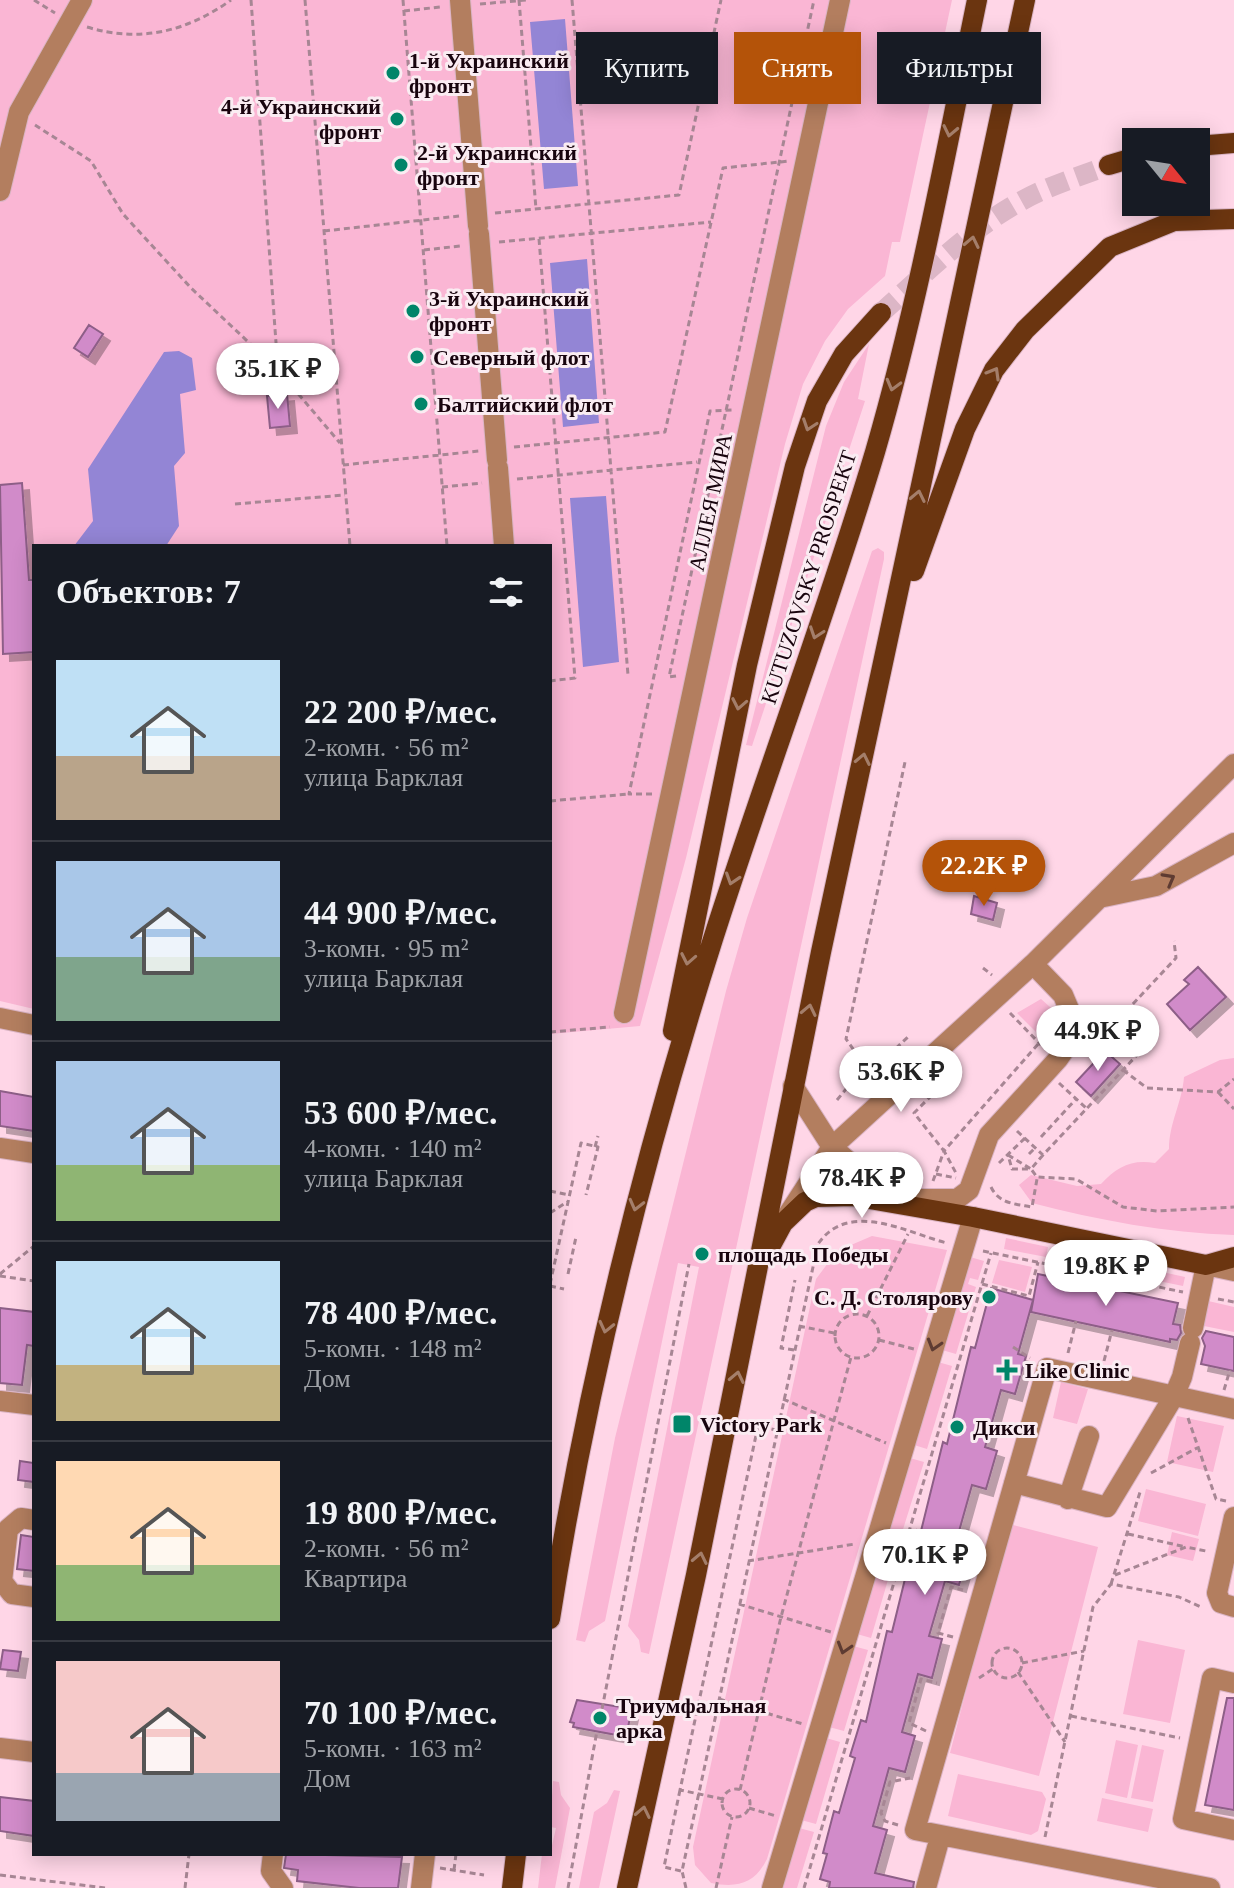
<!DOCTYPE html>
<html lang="ru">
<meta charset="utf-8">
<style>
body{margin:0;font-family:"Times New Roman",serif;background:#242831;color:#f1f3f6;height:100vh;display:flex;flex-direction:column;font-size:30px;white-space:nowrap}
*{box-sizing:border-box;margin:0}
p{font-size:26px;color:#9ea1a6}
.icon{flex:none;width:44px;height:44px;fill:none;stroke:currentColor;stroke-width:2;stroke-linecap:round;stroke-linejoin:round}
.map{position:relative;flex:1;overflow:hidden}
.details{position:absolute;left:32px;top:544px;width:520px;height:1312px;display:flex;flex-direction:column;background:#171b24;border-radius:0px;box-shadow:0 4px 20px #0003}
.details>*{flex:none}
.guide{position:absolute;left:576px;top:32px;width:538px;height:72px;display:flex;gap:16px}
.needle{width:52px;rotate:120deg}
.buttons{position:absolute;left:1122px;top:128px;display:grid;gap:16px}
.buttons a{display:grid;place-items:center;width:88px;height:88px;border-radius:0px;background:#171b24;box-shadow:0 4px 20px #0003;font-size:40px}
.price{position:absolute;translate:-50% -68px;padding:0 18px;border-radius:28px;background:#fff;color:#222;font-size:26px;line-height:52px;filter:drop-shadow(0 2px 4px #0008)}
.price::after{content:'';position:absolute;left:50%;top:48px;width:24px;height:18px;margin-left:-12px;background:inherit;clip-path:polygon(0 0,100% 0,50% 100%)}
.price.current{background:#b45309;color:#fff}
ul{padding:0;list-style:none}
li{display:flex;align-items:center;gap:24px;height:200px;padding:0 24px}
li+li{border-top:2px solid #363941}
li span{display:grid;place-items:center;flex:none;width:224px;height:160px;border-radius:0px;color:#555}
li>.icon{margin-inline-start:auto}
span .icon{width:96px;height:96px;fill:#fffc;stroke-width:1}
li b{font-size:34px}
h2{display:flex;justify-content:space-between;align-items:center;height:96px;padding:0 24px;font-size:34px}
.chip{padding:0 28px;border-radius:0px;background:#171b24;box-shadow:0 4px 20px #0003;font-size:28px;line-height:72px}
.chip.current{background:#b45309;color:#fff}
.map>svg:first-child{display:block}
.green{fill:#fab6d4}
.water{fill:#9385d5}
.building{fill:#d18bc9;stroke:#8d5e87;stroke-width:2;filter:url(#shadow)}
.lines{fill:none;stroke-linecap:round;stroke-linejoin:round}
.major-tunnel{stroke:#dcb6c6;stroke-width:20;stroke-dasharray:20 10;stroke-linecap:butt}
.minor-casing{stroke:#dab4c4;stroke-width:22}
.major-casing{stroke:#dab4c4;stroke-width:22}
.path{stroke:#a78694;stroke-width:3;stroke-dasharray:6 4;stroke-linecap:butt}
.minor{stroke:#b37e5f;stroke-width:20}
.major{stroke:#6b3510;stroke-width:20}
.oneway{stroke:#a47e6a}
.oneway2{stroke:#5e3b32}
.poi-dot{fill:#008569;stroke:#faecf2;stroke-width:3}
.labels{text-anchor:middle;stroke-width:6;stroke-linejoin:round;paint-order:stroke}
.poi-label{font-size:22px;font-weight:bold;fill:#18040e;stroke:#faecf2;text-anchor:start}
.street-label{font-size:22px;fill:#18040e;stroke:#faecf2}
</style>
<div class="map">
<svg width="1234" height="1888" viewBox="0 0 1234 1888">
<defs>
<filter id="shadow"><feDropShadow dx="7" dy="7" stdDeviation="0" flood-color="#0004"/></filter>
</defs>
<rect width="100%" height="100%" fill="#ffd6e7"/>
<path class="green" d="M0,0H952L900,242H892L885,276L848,309L825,341L803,384L785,444L686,858L640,1026L550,1034V546H34V1009L0,1001Z
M869,344L858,399L865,401L752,746L746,745L826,426L844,382Z
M878,548L884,552V559L649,1654L641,1652L639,1640L628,1626L699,1267L678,1263L605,1621L589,1631L585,1642L576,1640L615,1438L726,991L747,918L872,551Z
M1041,999L1059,1015L1061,1025L1051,1047L1017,1013Z
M1234,1058V1235C1166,1233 1098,1220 1032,1203L1019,1185L1031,1175L1077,1186L1101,1184C1117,1167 1131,1159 1155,1163L1169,1149C1169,1123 1182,1103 1184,1077L1220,1060Z
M872,1236L947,1250L767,1859C755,1884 737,1888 711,1883L695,1865L693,1847L816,1279L837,1251Z
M1006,1238L1048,1247L1046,1257L1004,1249Z
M1058,1249L1185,1277L1183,1286L1056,1260Z
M970,1257L984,1261L978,1280L970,1278L968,1284L976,1287L956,1354L942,1350Z
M999,1260L1032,1267L1025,1292L992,1283Z
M1204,1300L1234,1307V1332L1199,1325Z
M938,1362L952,1366L927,1449L914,1445Z
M1061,1382L1088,1389L1077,1424L1053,1418Z
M1177,1416L1224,1426L1213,1472L1167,1462Z
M910,1458L924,1462L900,1539L886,1535Z
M1146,1489L1206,1504L1198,1536L1138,1521Z
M1009,1524L1098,1547L1039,1776L950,1753Z
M1172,1532L1199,1539L1193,1561L1167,1555Z
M883,1545L897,1549L871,1638L857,1634Z
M1138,1640L1185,1650L1170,1723L1123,1714Z
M853,1646L868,1650L844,1731L829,1727Z
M826,1738L840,1742L816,1824L801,1820Z
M1116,1740L1138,1745L1127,1798L1105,1793Z
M1142,1745L1164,1750L1153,1802L1131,1798Z
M958,1774L1042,1792L1046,1799L1038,1831L1031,1835L948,1816Z
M553,1781L559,1782L561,1795L570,1808L555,1888H538L542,1854H550L556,1828L550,1827Z
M614,1790L620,1791L599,1888H579L594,1812L607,1803Z
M1102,1798L1153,1809L1148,1832L1097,1821Z
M799,1828L814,1832L797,1888H781Z"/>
<path class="water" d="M565,19L578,186L544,189L530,22Z
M587,259L599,423L563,427L550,263Z
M179,351L192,358L196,390L180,394L185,453L174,466L179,526L166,546H74L93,521L88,469L164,352Z
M606,496L619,662L583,667L570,498Z"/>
<path class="building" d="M89,325L103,334L88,357L74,348Z
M287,394L290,426L270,428L267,396Z
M22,483L29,580H34V652L3,654L0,485Z
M974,896L997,903L993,920L971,914Z
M1198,967L1226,997L1190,1030L1167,1004L1189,984L1184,980Z
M1105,1051L1120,1064L1091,1096L1076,1082Z
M0,1091L34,1097V1131L0,1126Z
M1038,1274L1178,1303L1173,1324L1180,1325L1181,1333L1177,1340L1170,1339V1342L1031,1312Z
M991,1288L1033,1300L1018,1354L1026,1356L1015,1394L1001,1390L985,1447L997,1451L986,1489L972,1485L956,1542L970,1546L959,1585L945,1581L929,1636L942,1639L932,1678L918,1674L902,1732L915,1736L905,1772L889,1768L873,1826L887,1830L875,1873L914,1882L913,1888H829L830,1882L820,1879L827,1854L823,1853L834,1811L839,1813L855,1758L850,1756L861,1720L866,1722L887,1631L892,1632L917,1530L921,1531L943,1442L947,1444L971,1347L975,1348Z
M0,1308L34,1312V1346L27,1345L22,1385L0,1383Z
M1206,1331L1234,1337V1371L1201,1364L1205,1346L1202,1338Z
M20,1461L34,1463V1482L18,1480Z
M21,1535L34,1537V1571L17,1569Z
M3,1650L21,1652L18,1671L0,1669Z
M1227,1698H1234V1810L1205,1805Z
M577,1700L627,1708L626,1713H631L627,1732L623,1731L622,1736L573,1727L574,1723L570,1722Z
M0,1797L34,1801V1836L0,1831Z
M286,1854L402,1857L398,1888H359L297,1881L298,1870L284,1868Z"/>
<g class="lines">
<path class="major-tunnel" d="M881,313C929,270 980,219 1039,192C1062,182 1086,174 1109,165"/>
<defs>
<path id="minor" d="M460,0L478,226
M0,191L19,112L82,0
M479,234L497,460
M498,468L504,546
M1099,898L1156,886L1234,843
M624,1013L840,0
M0,1018L34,1025
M793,1086L832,1147L876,1185L914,1199H957L969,1190L989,1135L1058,1059L1071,1040V1014L1063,995L1033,964
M0,1148L34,1153
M787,1216L832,1147L1033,964L1234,764
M1193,1328L1206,1265L1234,1271
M0,1401L34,1405
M1014,1483L1107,1507L1174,1396L1182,1377L1190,1343
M1068,1499L1089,1436
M1234,1517L1217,1593L1221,1603L1234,1607
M34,1520L21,1518L8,1529L2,1581L12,1594L34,1597
M1234,1683L1212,1678L1183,1819L1234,1830
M0,1748L34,1752
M273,1854L271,1871L283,1888
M421,1888L425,1854
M772,1888L973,1217
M926,1888L940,1837
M1210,1888L915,1830L1047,1368L1234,1409"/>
<path id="major" d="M1196,146L1234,143
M1109,165L1136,157
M914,571L965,429L994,370L1025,330L1110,247L1174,221L1234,219
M673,1031L747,665L795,466L817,401L844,354L881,313
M770,1247L783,1223L805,1202L816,1197L852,1196L973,1217L1206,1265L1234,1257
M550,1619C586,1389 642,1162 713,939C765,776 826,616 875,452C918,304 946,151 977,0
M512,1888L516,1854
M627,1888L696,1575L821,952L1025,0"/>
</defs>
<use href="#minor" class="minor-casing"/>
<use href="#major" class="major-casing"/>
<path class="path" d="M34,0L55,13
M251,0L278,370
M305,0L350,546
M403,0L447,546
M519,0L536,209
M572,0L628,675
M480,4L526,0
M404,11L440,7
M87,27C140,43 186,32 231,0
M35,125L91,161L123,214L191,288L278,370L340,443
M495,213L679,195L721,0
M324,231L459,216
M539,239L575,678L550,681
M499,242L711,222
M424,250L460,246
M514,447L665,432L723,168L789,161
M343,465L479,451
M517,479L697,462
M442,487L482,483
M235,504L345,495
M676,676L669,677L814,0
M652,794H629L710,411L732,410
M550,801L629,794
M983,968L992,975
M1010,1013L1041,1045
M550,1032L610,1027
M1085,1055L1176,958L1174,941
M865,1066L846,1039L905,762
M1123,1070L1147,1088L1218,1092L1234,1079
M1059,1083L1086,1108
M939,1088L914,1113L944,1151L1039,1043
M1218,1092L1234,1109
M837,1100L865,1066L890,1054L910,1035
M1017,1131L1043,1155L1138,1054L1111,1028
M1041,1137L1076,1099
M595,1147L598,1136
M1029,1154L1035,1148
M1008,1155L1031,1169H1012Z
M1043,1155L1031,1169L1037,1177L1076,1179L1123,1207L1157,1211L1234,1207
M999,1163L1025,1138
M936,1174L956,1178
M933,1181L944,1151L956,1173
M991,1187C999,1204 1016,1204 1032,1207L1037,1179
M550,1191L569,1195
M550,1213L567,1202
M983,1251L1183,1292
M0,1274L34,1246
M568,1274L576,1237
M0,1276L34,1281
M550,1284L581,1143L598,1147L586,1195
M982,1284L1029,1296L1038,1262
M550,1286L564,1289
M1218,1299L1234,1302
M835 1336a22 22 0 1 1 44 0a22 22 0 1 1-44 0Z
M867,1316L908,1234
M799,1326L834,1333
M879,1340L914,1349
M1013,1347L1030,1358
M794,1350L781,1348L795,1280
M1068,1353L1076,1321
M1104,1361L1112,1330
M1224,1390L1230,1370
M783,1399L886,1443
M1188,1418L1216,1499L1226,1501
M1151,1473L1197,1448
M1128,1534L1186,1547
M748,1561L855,1544
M1115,1575L1186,1547L1206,1551
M1111,1584L1141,1489
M739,1604L831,1632
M953,1637L938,1633L951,1587L963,1590
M992 1663a15 15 0 1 1 30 0a15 15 0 1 1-30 0Z
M1022,1663L1084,1651
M1018,1672L1065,1742
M979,1678L993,1669
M719,1699L803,1724
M602,1709L689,1264
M1071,1716L1180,1738
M926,1731L909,1723L921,1679L937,1683
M722 1803a14 14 0 1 1 28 0a14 14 0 1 1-28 0Z
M680,1790L664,1867L681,1871
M740,1790L781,1617L851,1357
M723,1799L680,1790L758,1426L776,1430
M749,1808L776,1816
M898,1825L885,1821L881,1813L890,1782L910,1778
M1045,1837L1093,1607L1111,1584L1179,1597L1203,1608
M440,1868L484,1875
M454,1870L456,1854
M0,1875L105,1888
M185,1888L189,1854
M568,1888L597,1731
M686,1888L682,1871L818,1244C849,1199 907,1233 947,1243
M716,1888L732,1817
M804,1888L991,1253"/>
<use href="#minor" class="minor"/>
<use href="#major" class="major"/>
</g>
<defs><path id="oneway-chevron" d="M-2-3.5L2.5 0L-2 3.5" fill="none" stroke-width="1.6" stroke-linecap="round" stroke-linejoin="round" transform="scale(2)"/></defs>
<g class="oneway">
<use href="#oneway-chevron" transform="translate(950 131) rotate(102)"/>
<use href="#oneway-chevron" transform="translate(972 242) rotate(-78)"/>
<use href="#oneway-chevron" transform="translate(994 373) rotate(-60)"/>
<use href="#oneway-chevron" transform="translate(893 385) rotate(105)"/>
<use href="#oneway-chevron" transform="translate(809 425) rotate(109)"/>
<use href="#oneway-chevron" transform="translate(918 496) rotate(-78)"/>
<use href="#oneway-chevron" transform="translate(816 633) rotate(109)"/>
<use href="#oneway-chevron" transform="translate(739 704) rotate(101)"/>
<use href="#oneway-chevron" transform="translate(863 759) rotate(-78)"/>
<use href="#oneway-chevron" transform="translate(732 879) rotate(108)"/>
<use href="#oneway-chevron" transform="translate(688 959) rotate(101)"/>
<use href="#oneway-chevron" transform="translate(809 1010) rotate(-78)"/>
<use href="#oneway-chevron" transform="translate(636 1205) rotate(104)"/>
<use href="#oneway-chevron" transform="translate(606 1327) rotate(103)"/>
<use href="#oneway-chevron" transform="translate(737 1377) rotate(-78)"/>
<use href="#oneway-chevron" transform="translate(700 1558) rotate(-78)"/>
<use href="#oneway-chevron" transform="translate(643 1812) rotate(-78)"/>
</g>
<g class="oneway2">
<use href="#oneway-chevron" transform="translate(1169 879) rotate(-29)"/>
<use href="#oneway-chevron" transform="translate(934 1345) rotate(107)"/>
<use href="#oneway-chevron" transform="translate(844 1648) rotate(107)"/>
</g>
<g class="poi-dot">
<circle cx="393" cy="73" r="8"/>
<circle cx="397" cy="119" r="8"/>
<circle cx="401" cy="165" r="8"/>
<circle cx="413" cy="311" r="8"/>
<circle cx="417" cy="357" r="8"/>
<circle cx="421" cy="404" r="8"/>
<circle cx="702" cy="1254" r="8"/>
<circle cx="989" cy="1297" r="8"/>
<path d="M1003 1358h8v8h8v8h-8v8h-8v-8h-8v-8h8z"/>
<rect x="672" y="1414" width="20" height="20" rx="4"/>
<circle cx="957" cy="1427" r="8"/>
<circle cx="600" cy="1718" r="8"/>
</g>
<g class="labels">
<g class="poi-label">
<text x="409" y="68">1-й Украинский<tspan x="409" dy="25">фронт</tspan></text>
<text x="381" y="114" text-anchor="end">4-й Украинский<tspan x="381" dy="25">фронт</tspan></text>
<text x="417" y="160">2-й Украинский<tspan x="417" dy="25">фронт</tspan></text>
<text x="429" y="306">3-й Украинский<tspan x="429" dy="25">фронт</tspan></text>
<text x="433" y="365">Северный флот</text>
<text x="437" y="412">Балтийский флот</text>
<text x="718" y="1262">площадь Победы</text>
<text x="973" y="1305" text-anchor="end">С. Д. Столярову</text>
<text x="1025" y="1378">Like Clinic</text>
<text x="700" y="1432">Victory Park</text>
<text x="973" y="1435">Дикси</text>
<text x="616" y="1713">Триумфальная<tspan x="616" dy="25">арка</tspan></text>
</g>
<g class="street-label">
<text transform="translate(710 502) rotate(-78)" y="8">АЛЛЕЯ МИРА</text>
<text transform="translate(808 577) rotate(-72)" y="8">KUTUZOVSKY PROSPEKT</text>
</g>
</g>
</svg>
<div class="buttons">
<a><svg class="needle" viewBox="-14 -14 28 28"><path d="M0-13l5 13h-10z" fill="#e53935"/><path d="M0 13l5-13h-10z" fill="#9ea1a6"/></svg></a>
</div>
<b class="price" style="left:278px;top:411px">35.1K ₽</b>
<b class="price current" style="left:984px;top:908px">22.2K ₽</b>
<b class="price" style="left:1098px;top:1073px">44.9K ₽</b>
<b class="price" style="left:901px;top:1114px">53.6K ₽</b>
<b class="price" style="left:862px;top:1220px">78.4K ₽</b>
<b class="price" style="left:1106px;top:1308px">19.8K ₽</b>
<b class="price" style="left:925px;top:1597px">70.1K ₽</b>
<div class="guide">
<a class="chip">Купить</a>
<a class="chip current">Снять</a>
<a class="chip">Фильтры</a>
</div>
<section class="details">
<h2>Объектов: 7<svg class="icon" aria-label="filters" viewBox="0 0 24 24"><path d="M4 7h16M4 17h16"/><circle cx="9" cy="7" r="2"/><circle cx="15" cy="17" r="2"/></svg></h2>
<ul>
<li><span style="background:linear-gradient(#bfe0f5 60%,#b9a48a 0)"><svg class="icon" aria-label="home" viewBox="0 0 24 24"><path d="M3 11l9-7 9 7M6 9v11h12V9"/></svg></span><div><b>22 200 ₽/мес.</b><p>2-комн. · 56 m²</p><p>улица Барклая</p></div></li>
<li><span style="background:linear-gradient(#a9c7e8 60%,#7fa58c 0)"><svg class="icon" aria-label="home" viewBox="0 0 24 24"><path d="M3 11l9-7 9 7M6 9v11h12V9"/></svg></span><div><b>44 900 ₽/мес.</b><p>3-комн. · 95 m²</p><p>улица Барклая</p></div></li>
<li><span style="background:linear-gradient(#a9c7e8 65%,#8fb573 0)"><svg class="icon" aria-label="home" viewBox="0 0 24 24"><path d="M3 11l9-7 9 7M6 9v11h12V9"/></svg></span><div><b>53 600 ₽/мес.</b><p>4-комн. · 140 m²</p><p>улица Барклая</p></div></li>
<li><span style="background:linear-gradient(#bfe0f5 65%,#c2b280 0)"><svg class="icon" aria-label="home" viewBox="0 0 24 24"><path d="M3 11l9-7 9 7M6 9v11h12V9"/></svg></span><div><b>78 400 ₽/мес.</b><p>5-комн. · 148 m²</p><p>Дом</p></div></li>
<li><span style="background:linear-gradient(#ffd9b3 65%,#8fb573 0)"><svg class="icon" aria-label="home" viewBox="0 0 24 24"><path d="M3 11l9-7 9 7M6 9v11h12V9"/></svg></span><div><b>19 800 ₽/мес.</b><p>2-комн. · 56 m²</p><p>Квартира</p></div></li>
<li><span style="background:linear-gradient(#f6c9c9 70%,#9aa5b1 0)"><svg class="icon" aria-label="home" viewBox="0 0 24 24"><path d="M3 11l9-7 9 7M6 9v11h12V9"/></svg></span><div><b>70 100 ₽/мес.</b><p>5-комн. · 163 m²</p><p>Дом</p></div></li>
</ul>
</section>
</div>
